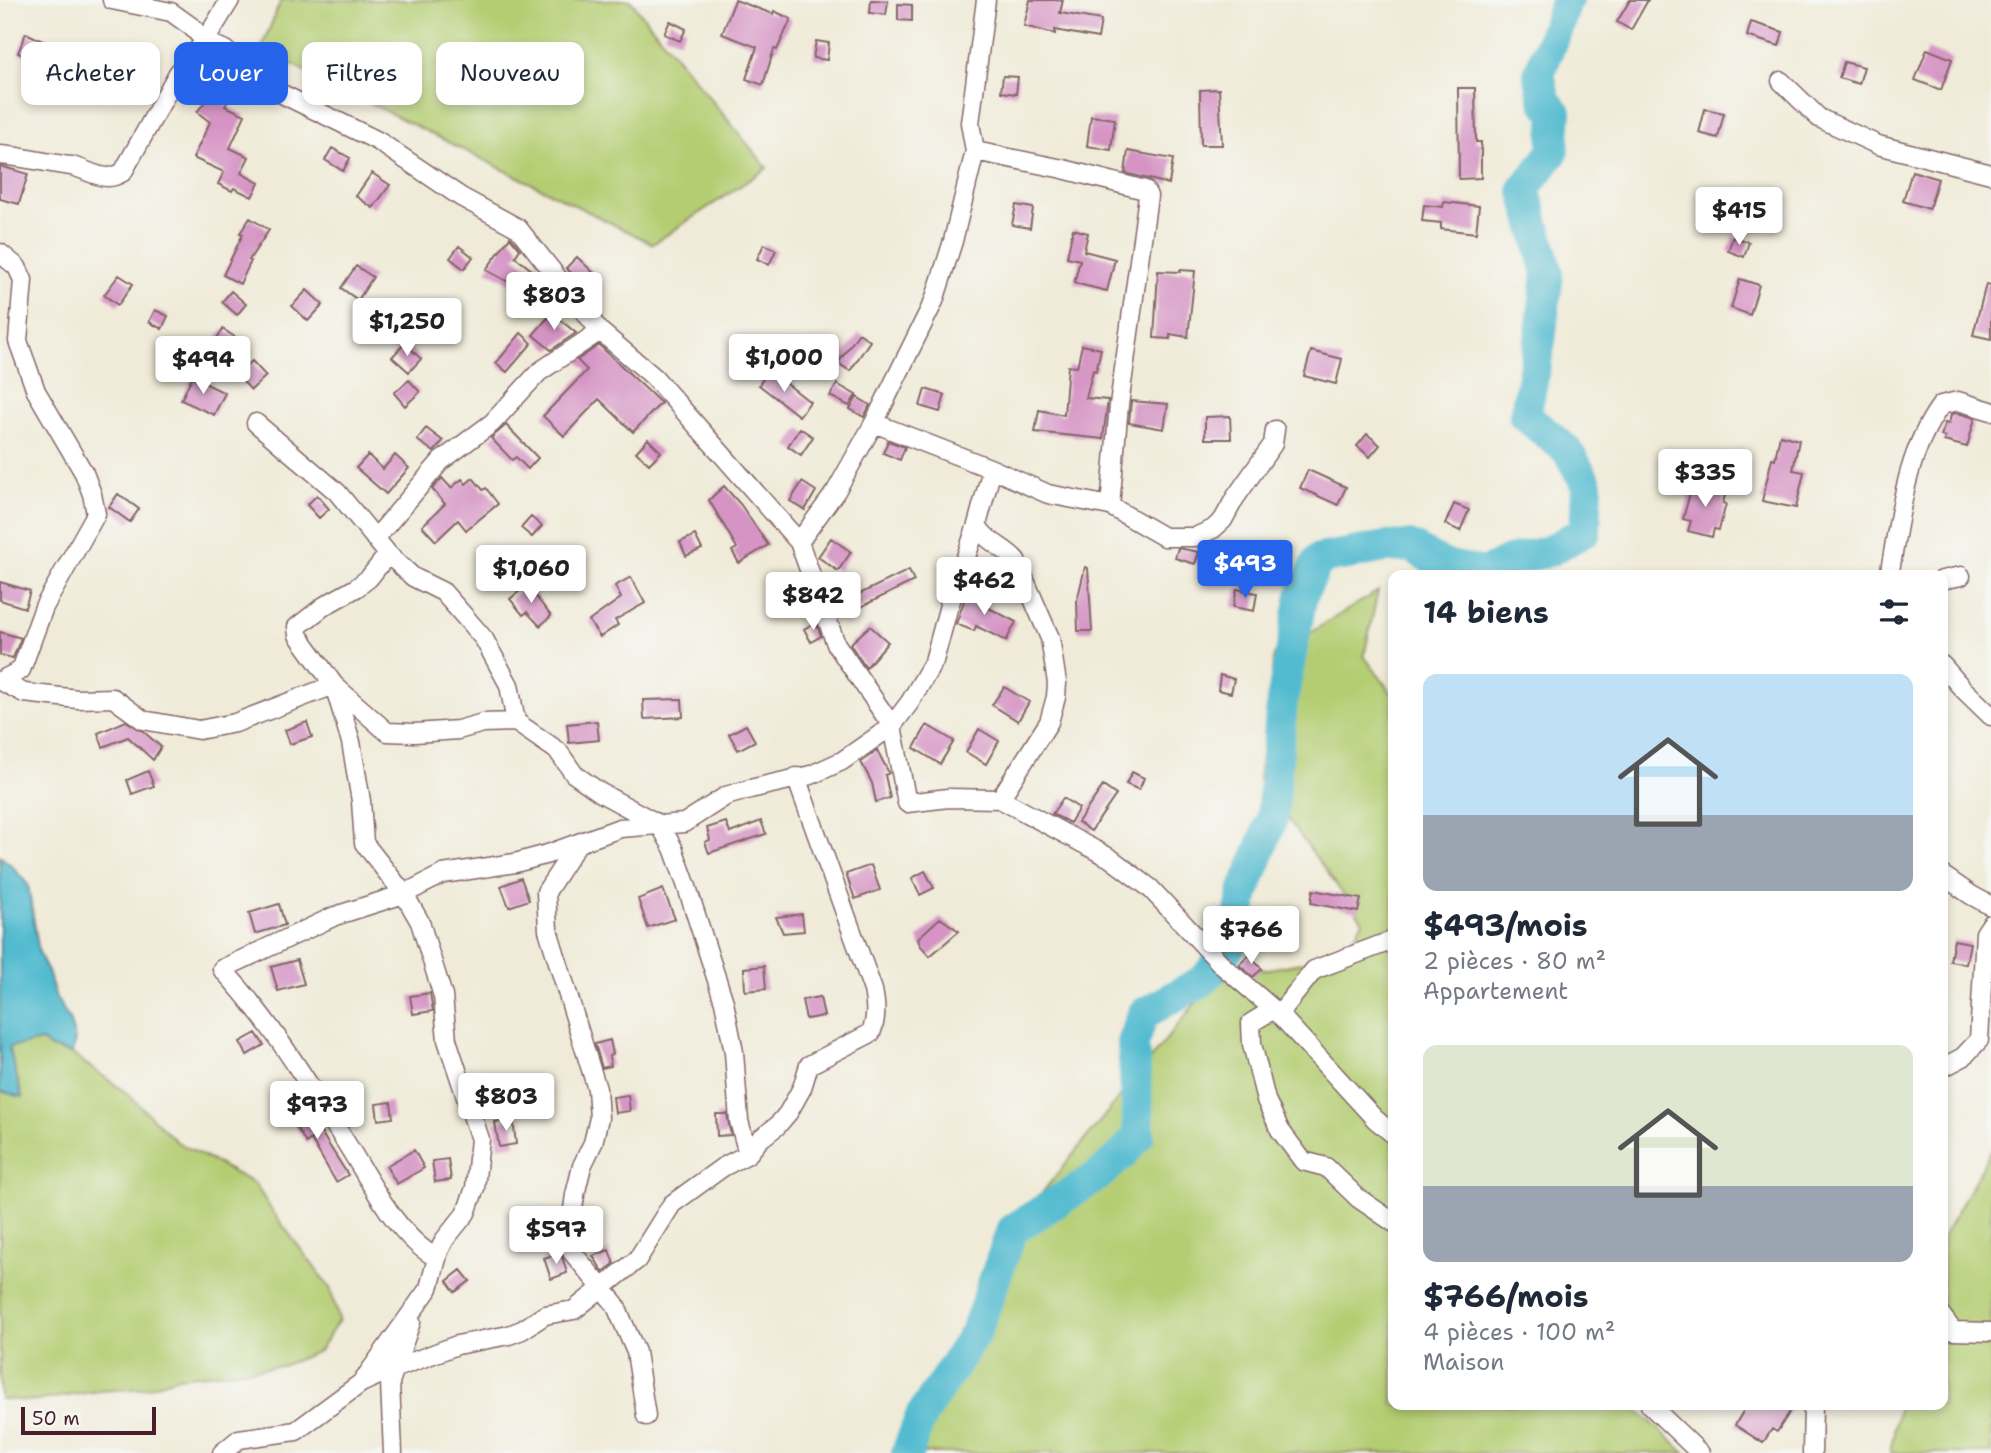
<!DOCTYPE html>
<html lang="fr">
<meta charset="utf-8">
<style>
body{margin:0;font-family:"Shantell Sans",sans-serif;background:#f2f2f3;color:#1f2937;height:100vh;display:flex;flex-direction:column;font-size:26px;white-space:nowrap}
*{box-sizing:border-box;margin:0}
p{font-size:23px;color:#747a83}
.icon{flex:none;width:38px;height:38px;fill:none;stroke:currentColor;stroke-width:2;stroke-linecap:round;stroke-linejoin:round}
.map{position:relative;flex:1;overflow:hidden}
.details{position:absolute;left:1388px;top:570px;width:560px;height:840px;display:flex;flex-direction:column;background:#fff;border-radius:14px;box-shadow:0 4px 10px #0003}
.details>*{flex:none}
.hud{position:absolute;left:21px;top:42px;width:665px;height:63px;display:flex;gap:14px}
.scale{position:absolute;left:21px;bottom:18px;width:135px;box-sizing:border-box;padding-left:7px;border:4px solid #4a1f2b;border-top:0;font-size:19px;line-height:24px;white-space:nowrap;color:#4a1f2b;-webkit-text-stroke:5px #f6f6f2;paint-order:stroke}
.price{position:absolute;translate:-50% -60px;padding:0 16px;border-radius:7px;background:#fff;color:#222;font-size:23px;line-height:46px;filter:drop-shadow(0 2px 4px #0008)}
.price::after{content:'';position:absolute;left:50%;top:42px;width:21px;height:16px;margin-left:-10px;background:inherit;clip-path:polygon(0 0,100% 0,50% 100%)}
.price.on{background:#2563eb;color:#fff}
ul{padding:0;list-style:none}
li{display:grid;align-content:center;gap:14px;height:371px;padding:0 35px}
li span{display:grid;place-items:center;height:217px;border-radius:14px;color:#555}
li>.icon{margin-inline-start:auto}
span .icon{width:126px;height:126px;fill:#fffc;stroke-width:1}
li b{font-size:30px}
h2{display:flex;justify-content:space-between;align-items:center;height:84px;padding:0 35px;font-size:30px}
.pill{padding:0 24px;border-radius:14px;background:#fff;box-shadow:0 4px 10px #0003;font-size:24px;line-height:63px}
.pill.on{background:#2563eb;color:#fff}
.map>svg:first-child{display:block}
.green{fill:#b4cd72;stroke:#7f764e;stroke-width:2}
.water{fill:#53bbd0;stroke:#4e6d7e;stroke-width:2}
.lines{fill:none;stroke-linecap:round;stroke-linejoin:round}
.river{stroke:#53bbd0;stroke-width:32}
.building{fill:#d694c5}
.minor-casing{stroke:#846668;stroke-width:21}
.minor{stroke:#fff;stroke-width:18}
</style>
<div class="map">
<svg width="1991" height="1453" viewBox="0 0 1991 1453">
<rect width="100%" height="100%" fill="#f6f6f2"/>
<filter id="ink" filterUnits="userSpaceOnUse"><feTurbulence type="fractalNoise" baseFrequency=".0143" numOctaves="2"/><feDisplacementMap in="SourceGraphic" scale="14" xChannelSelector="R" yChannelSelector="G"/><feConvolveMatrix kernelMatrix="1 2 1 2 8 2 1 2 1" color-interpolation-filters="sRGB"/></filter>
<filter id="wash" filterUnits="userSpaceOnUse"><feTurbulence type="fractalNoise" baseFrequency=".00686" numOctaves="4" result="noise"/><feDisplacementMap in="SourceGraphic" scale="28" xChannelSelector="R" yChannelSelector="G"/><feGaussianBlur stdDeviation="1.57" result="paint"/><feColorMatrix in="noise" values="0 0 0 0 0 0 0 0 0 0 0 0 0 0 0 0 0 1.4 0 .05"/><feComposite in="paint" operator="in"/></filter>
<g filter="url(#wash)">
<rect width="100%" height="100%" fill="#f0ebd8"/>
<path class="green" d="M281,0H630L767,168L653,244L261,49Z
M1378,591L1364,656L1393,695V1405H1632L1685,1453H915L991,1256L1215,979L1344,955L1363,921L1259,780L1274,655Z
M42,1041L51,1048L72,1054L128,1094L177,1142L255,1184L272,1211L330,1288L339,1320L319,1351L282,1366L178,1377L146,1388L99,1391L34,1401L0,1399V1091L22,1096L8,1047Z
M1991,1151V1453H1890L1899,1405H1942L1943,1237Z"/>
<path class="water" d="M0,856L11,865L28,885L39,953L48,972L56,998L69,1019L75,1039L72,1054L51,1048L42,1041L9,1047L22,1097L0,1091Z"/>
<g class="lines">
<path class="river" d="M907,1453L921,1416L976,1332L1012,1230L1099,1175L1122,1155L1139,1135L1133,1043L1143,1014L1204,980L1226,953L1235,936L1244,892L1272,819L1282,701L1302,595L1319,559L1386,547L1410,546L1444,565L1485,573L1509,561L1549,551L1585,531L1587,485L1567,450L1525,416L1540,341L1548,273L1524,189L1553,152L1556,113L1545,101L1539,74L1567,0"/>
</g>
<g id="blocks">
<path class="building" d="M735,0L773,14L774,11L791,19L777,50L774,49L763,85L746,79L757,47L722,34Z
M871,0L888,1L886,15L870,13Z
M1030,0H1063L1060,13L1101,20L1098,38L1055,30V34L1024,26Z
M1630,0H1648L1631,30L1617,22Z
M898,4L912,5V21L898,20Z
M670,21L686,29L680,41L664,34Z
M1751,22L1783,32L1779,46L1747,36Z
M26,33L87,62L76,88L56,79L60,70L18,53Z
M816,41L829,43L827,60L813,58Z
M1927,49L1952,59L1941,90L1915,80Z
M1844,62L1864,67L1859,84L1839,78Z
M227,74L240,82L225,106L245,115L230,148L249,157L241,173L259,183L252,197L234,188L232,191L218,184L224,172L193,158L210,122L197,112Z
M1003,76L1018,77L1016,94L1001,92Z
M1458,88H1475L1476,142H1481V178L1459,179Z
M1219,89L1222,145H1201L1200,90Z
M1705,109L1724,113L1718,138L1699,133Z
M1091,116L1115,119L1111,150L1087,146Z
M332,148L350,158L343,171L325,160Z
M1128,151L1173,159L1169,184L1125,173Z
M0,166L28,174L19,204L0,199Z
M1912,171L1938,179L1929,209L1903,201Z
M372,173L390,185L373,208L356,196Z
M1444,202L1479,206L1476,233L1441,229V223L1422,221L1424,205L1443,207Z
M1016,205L1033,208L1030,228L1012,225Z
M250,218L269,230L249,260L251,261L240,284L223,275L243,234L240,233Z
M1073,229L1088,233L1084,251L1115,259L1107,291L1074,283L1080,260L1067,257Z
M510,237L520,249L515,257L537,274L525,291L486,270Z
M1733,237L1749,242L1744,257L1728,251Z
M764,244L776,250L769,265L757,259Z
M459,246L473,257L464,269L450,258Z
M577,257L596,275L585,286L566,268Z
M356,266L373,277L358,300L341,288Z
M1180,270L1195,271L1188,337L1170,334V339L1154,338L1158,271L1180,272Z
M119,275L133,284L118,305L104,295Z
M1740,279L1759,285L1750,315L1731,308Z
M1986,284L1991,285V339L1973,335Z
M307,290L323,305L308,321L292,306Z
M231,291L246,304L237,315L222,302Z
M155,310L168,316L162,329L149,322Z
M552,313L576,333L551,350L533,335Z
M223,329L239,340L230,352L215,341Z
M521,333L532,343L507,372L496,363Z
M859,333L870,341L850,371L838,363Z
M405,343L421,359L409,372L392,357Z
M599,345L661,403L633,432L599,399L564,436L543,416L587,370L577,360Z
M1082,345L1101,349L1096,371L1093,370L1086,398L1108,400L1103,439L1035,432L1039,410L1064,415L1068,366L1077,367Z
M1311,351L1342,359L1336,384L1304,376Z
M252,361L266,376L251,390L237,375Z
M767,372L782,380L810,402L799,416L759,385Z
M192,377L225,393L214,415L181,400Z
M409,380L420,392L405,406L394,393Z
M837,384L856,395L849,406L830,396Z
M925,389L945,395L940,412L920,406Z
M857,397L870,405L864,417L850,409Z
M1131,401L1168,404L1164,429L1129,423Z
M1958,413L1975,418L1967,447L1944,441L1945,437L1941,436L1945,423L1949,424L1951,414Z
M1230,416L1231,439H1205V417Z
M506,425L538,458L528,469L516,457L512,460L491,438Z
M426,428L443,441L434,452L417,440Z
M800,428L813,437L801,455L788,446Z
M1367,434L1380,445L1370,457L1357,446Z
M1780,435L1799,440L1793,470L1804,472L1796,508L1762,501L1772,458L1775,459Z
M648,439L661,452L649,464L636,452Z
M888,441L905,447L900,460L883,453Z
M368,455L383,469L395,455L409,468L386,494L356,468Z
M1308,470L1346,487L1338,505L1300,488Z
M442,478L451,488L462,479L466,484L473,478L483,490L486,488L498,504L466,530L458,520L436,541L422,526L445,504L432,489Z
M802,482L816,491L805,510L790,501Z
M1693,482L1726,491L1723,503L1726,504L1719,530L1714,529L1712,537L1688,531L1691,521L1683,519Z
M724,486L741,505L768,545L739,563L732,551L737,548L709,500Z
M118,494L139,509L130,522L109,507Z
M317,495L329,509L319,518L307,505Z
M1454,504L1469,510L1460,531L1445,524Z
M531,517L542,526L532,537L521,528Z
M695,535L702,549L686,556L680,542Z
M831,538L851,552L838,571L818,557Z
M1178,548L1199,552L1195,564L1175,558Z
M1085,567L1088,568L1092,631H1078L1077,601Z
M909,570L914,581L838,618L830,594L843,589L847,600Z
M631,577L645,603L615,620L618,625L600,637L589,621L621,598L615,586Z
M0,582L30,591L25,608L0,600Z
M527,585L551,616L540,626L527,612L523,615L510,599Z
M1237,589L1257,593L1254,611L1233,607Z
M968,590L988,598L985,606L1016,622L1006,641L976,626L974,631L956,624Z
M816,622L821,636L811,642L804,629Z
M870,626L888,642L866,668L850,644Z
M0,632L21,638L13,658L0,655Z
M1220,675L1234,679L1231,693L1218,690Z
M1004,687L1029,702L1018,721L992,705Z
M682,699L683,717L644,719L643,700Z
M126,721L144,732L161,747L153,760L128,737L103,747L98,733Z
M597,721L599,740L569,743L567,724Z
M307,722L312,737L290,744L285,730Z
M746,725L755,741L738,750L729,734Z
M927,725L954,741L940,764L914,748Z
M979,729L999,741L986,764L966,752Z
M877,750L889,773L885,775L890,798L876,802L872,783L861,762Z
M148,771L154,786L132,794L127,780Z
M1132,772L1144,778L1139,790L1126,784Z
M1103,786L1116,795L1091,831L1078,822Z
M1063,798L1079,808L1070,823L1052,814Z
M761,821L766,834L709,853L705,842L710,840L707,828L726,822L730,833Z
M871,865L880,890L855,899L846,874Z
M925,871L934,888L920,895L912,878Z
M521,878L529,900L509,907L501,886Z
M663,889L675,919L648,928L638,899Z
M1313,890L1361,899L1358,912L1311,903Z
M279,904L285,925L255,934L249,913Z
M802,914L804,931L783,933L776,917Z
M940,918L959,931L930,956L920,945L918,938Z
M1954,940L1970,943L1966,964L1950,961Z
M1249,955L1262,969L1253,977L1239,965Z
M297,960L304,984L278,991L271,967Z
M764,966L766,989L745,991L744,968Z
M430,993L433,1011L413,1014L410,996Z
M820,997L824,1016L806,1019L802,1000Z
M256,1033L264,1045L247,1055L240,1042Z
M610,1040L613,1054L609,1056L611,1066L602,1068L595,1044Z
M628,1095L630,1111L615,1113L613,1097Z
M391,1102L393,1118L378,1120L376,1104Z
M303,1104L348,1175L336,1182L311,1139L306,1143L288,1114Z
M716,1114H727L731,1135L717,1136Z
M513,1119L516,1144L499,1147L495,1122Z
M414,1150L424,1168L397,1184L386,1166Z
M448,1159L451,1180L435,1182L432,1161Z
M609,1250L614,1264L603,1272L593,1256Z
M561,1253L567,1273L551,1279L544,1258Z
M461,1270L470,1281L455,1292L447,1281Z
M1747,1405H1794L1777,1432L1772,1429L1763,1443L1735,1425Z"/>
</g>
</g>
<g filter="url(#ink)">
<use href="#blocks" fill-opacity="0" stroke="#846668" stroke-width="2"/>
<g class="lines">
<defs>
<path id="minor" d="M112,0L171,12L192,27L205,41L225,50L259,80L282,94L378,141L461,197L518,228L600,331L654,377L799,542L836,644L892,726L907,803L948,798L1000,799L1110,858L1150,888L1224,967L1279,1014L1375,1119L1393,1134
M1781,81L1819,118L1878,145L1991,174
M975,151L1063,169L1145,190L1148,196L1119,405L1110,506
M0,155C24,157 47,163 71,166C83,168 95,177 108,177C114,177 118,175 123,172L178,73L205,41L230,0
M0,253L17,267L23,280L18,341L36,391L84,473L92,494L96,514L44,607L21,670L0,681
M256,423L337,492L388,554L413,577L443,592L465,617L484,639L509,685L516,722
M874,423L992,469L1048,494L1110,506L1164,537H1195L1213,529L1223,520L1235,498L1273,444L1275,430
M977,525C986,542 1003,546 1016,560L1050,638L1057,683L1056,697L1049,722L1000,799
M375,539L441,461L492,423L539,372L600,331
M799,542L836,491L874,423L934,301L953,241L975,151L970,123L986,0
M388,554L369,578L356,588L324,606L297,627L298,635L334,685L387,732L415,733L458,730L483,723L516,722L558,751L574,774L601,793L660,825L673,848L686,884L724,1002L734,1052L739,1121L748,1154
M1889,576C1900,518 1905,454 1941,405L1958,401L1991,411
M1942,580L1961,576
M1942,665L1962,688L1991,716
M1,681L24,693L78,699L113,698L143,720L199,730L235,723L334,685
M334,685L351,742L361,801L364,843L404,894L420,922L443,996L447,1040L480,1139L475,1188L466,1213L445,1239L439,1251L429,1288L362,1382
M578,843L546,892L548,930L597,1089L599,1118L593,1143L582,1166L575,1195L569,1238L572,1252L615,1304L636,1352L646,1416
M1942,875L1971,895L1991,906
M1274,1009L1251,1023L1252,1044L1266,1100L1280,1130L1303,1161L1326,1167L1358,1198L1393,1222
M1279,1014L1314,970L1393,940
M1942,1068L1963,1057L1979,1040L1985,933L1991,924
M437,1258C396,1237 368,1176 343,1138C306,1080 269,1019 222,969L335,916L404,894L443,874L515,863L548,854L620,828L684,823L726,796L750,789L811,775L842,761L892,726L910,702L934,661L948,609L977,525L992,469
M1942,1316L1953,1331L1991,1332
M1650,1405L1700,1453
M222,1453L239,1439L296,1431L361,1383L383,1373L457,1345L509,1335L522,1330L545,1315L574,1310L637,1260L672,1204L723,1167L748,1154L760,1139L777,1126L788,1113L802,1088L809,1065L871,1033C877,1018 876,1005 873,990L796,777
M393,1453L390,1382L411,1322
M1812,1453L1813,1405"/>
</defs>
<use href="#minor" class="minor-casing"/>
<use href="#minor" class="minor"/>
</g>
</g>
</svg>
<div class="scale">50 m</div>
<b class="price" style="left:1739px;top:247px">$415</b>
<b class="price" style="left:554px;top:332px">$803</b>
<b class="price" style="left:407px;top:358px">$1,250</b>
<b class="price" style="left:784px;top:394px">$1,000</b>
<b class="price" style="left:203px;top:396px">$494</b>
<b class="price" style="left:1705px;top:509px">$335</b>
<b class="price on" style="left:1245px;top:600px">$493</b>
<b class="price" style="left:531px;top:605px">$1,060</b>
<b class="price" style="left:984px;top:617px">$462</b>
<b class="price" style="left:813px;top:632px">$842</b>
<b class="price" style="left:1251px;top:966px">$766</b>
<b class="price" style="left:506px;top:1133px">$803</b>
<b class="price" style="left:317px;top:1141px">$973</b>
<b class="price" style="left:556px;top:1266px">$597</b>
<div class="hud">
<a class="pill">Acheter</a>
<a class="pill on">Louer</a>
<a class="pill">Filtres</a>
<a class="pill">Nouveau</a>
</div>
<section class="details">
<h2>14 biens<svg class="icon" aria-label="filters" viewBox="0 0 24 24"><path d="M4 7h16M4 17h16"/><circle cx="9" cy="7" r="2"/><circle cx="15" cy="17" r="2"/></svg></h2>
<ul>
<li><span style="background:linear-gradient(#bfe0f5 65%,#9aa5b1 0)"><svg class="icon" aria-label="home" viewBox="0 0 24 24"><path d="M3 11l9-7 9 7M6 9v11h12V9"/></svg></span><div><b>$493/mois</b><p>2 pièces · 80 m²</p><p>Appartement</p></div></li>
<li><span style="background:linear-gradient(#dfe7d0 65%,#9aa5b1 0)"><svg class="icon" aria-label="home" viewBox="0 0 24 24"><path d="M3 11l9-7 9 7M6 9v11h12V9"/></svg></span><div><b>$766/mois</b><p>4 pièces · 100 m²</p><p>Maison</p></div></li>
</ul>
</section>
</div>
